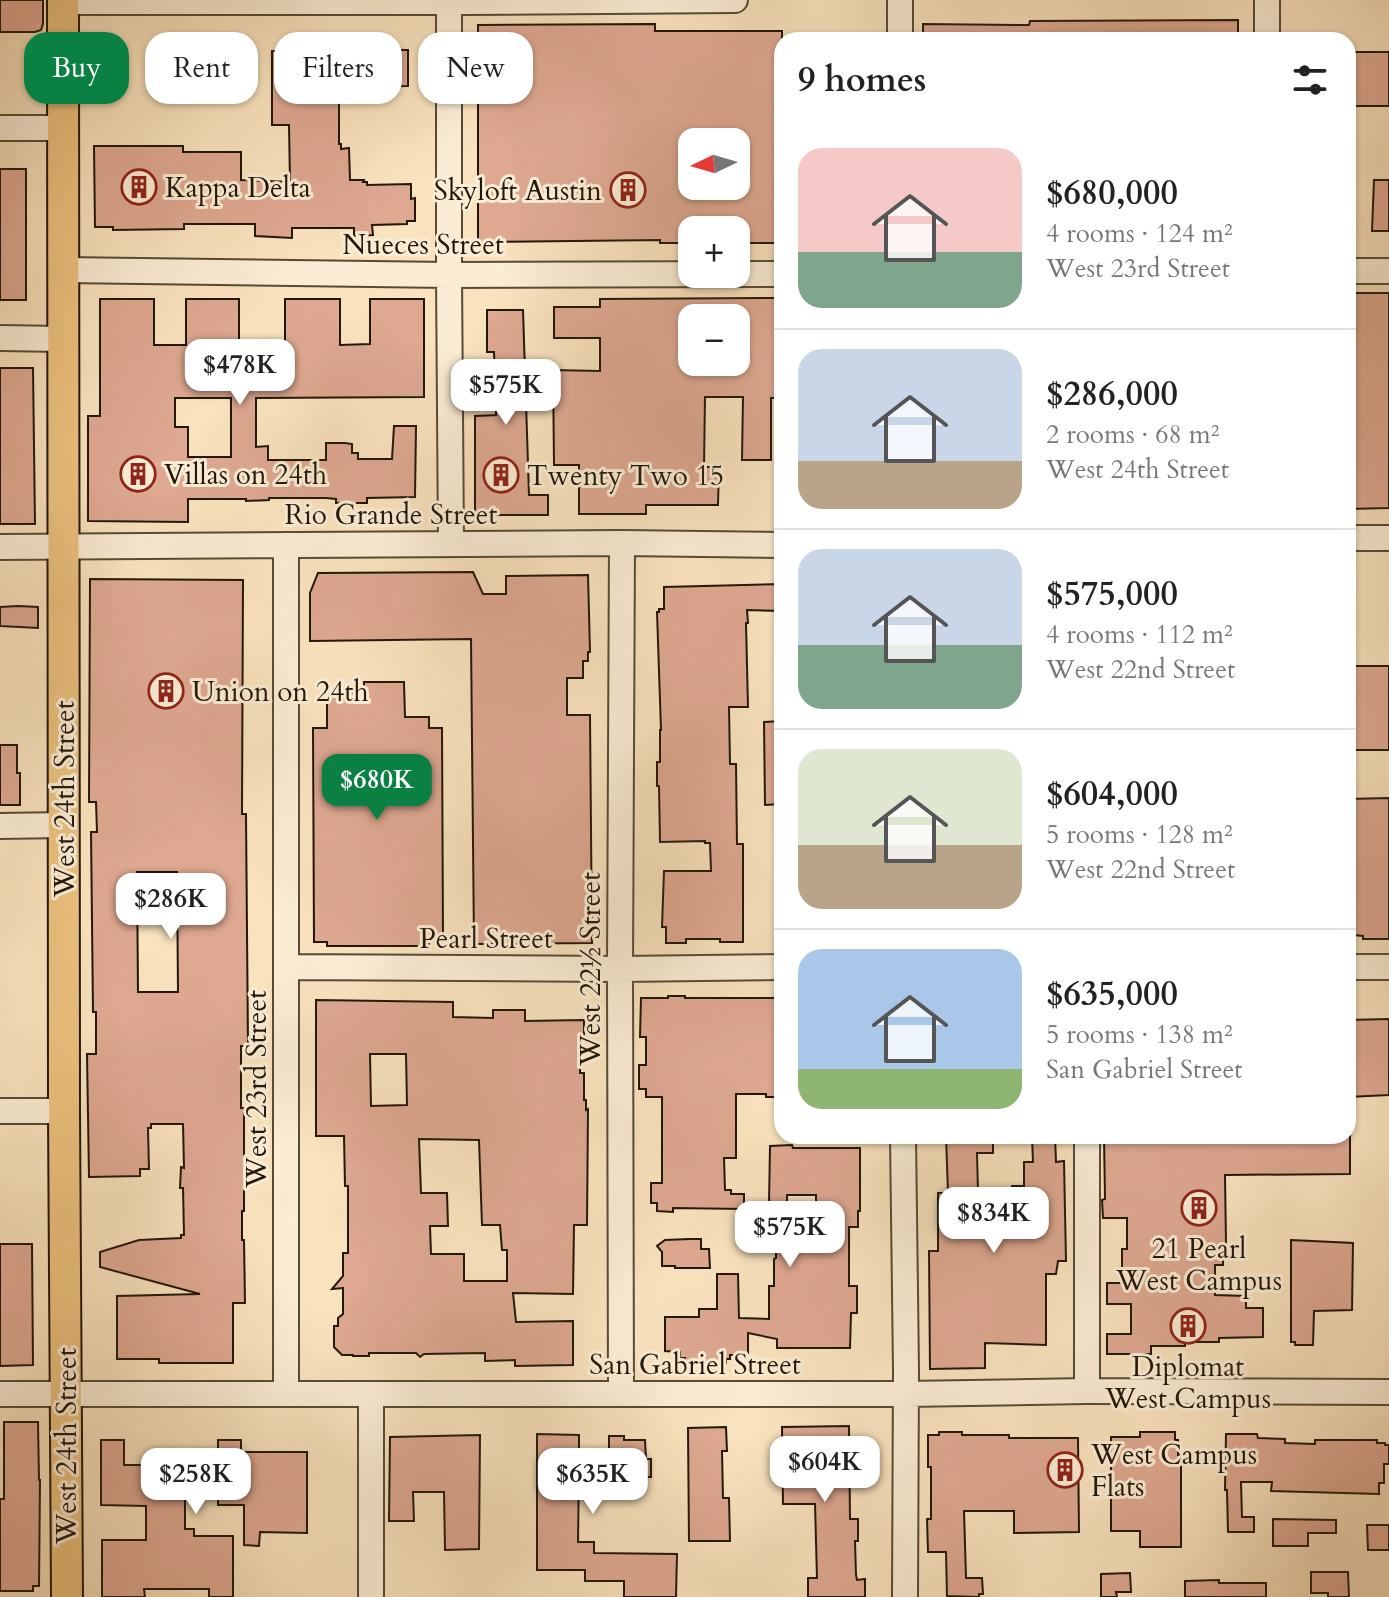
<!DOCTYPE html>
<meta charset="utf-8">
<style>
body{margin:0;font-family:Cardo,serif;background:#f2f2f2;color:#222;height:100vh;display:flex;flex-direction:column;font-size:30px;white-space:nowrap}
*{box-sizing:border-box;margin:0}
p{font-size:26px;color:#767676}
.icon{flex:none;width:44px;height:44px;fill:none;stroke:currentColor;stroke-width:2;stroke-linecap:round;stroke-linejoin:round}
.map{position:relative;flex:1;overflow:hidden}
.sheet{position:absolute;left:774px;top:32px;width:582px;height:1112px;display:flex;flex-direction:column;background:#fff;border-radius:24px;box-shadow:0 2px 6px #0004}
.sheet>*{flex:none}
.banner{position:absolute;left:24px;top:32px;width:630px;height:72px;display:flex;gap:16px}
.needle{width:52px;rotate:265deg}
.fabs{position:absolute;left:678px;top:128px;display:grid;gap:16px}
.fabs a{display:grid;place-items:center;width:72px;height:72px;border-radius:16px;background:#fff;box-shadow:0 2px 6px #0004;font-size:40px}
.price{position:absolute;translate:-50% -68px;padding:0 18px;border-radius:16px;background:#fff;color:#222;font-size:26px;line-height:52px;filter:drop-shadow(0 2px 4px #0008)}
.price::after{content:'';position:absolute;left:50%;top:48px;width:24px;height:18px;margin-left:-12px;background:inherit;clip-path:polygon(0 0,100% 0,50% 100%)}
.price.selected{background:#0b8043;color:#fff}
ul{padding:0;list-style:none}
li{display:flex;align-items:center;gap:24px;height:200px;padding:0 24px}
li+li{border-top:2px solid #e0e0e0}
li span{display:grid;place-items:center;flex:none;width:224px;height:160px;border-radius:24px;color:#555}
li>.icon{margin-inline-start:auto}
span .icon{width:96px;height:96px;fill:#fffc;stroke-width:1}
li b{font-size:34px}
h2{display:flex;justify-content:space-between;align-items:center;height:96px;padding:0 24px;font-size:34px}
.pill{padding:0 28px;border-radius:24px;background:#fff;box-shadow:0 2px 6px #0004;font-size:28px;line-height:72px}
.pill.selected{background:#0b8043;color:#fff}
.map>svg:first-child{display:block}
.building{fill:#dea891;stroke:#21170a;stroke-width:2;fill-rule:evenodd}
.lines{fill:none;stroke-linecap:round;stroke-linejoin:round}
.minor-casing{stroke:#574a37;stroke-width:28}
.major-casing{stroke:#21170a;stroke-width:34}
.minor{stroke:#fbedd5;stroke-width:24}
.major{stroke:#ecc27f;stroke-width:30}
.labels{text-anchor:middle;stroke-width:6;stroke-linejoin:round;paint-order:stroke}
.poi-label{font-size:28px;fill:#21170a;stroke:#fbedd5;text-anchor:start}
.street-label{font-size:28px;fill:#21170a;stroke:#fbedd5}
</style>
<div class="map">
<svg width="1389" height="1597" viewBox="0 0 1389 1597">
<rect width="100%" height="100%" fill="#f9e3be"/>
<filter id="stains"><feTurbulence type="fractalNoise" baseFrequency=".0025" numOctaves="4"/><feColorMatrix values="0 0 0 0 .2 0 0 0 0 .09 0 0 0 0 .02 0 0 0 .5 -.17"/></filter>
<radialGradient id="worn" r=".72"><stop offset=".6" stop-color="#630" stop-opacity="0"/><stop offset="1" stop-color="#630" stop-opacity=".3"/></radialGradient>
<path class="building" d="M0,0H43V24L41,30L35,32H0Z
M1238,20V40H923V24L1029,25L1030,21Z
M655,24V31H782V243H736V230H692V243H660V240L478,242V25ZM692,142H736V186H692Z
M329,40H391V50H408V86L339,87V144H341V149L349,148L350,180H364L363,182H367V185L411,184V199L415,198V221H407V224L372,225L373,235L354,236V228H292V238L255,236V224H184V229L113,230V227H95L94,146H183V152H241V180L290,182L289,125H272V51H329Z
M1348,52H1389V106H1348Z
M0,169H26V300H0Z
M1374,180H1389V231H1372Z
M1348,293H1389V508L1348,509Z
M782,298V398H771V460H742L743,397H705L704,467H719L718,505H646V514H579V465H554L553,370L600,371V338H554V307H600V299ZM692,318H736V362H692Z
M100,299H154V345H186V299H239V341H285V299H340V345L370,344V299H424V397L256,398V447L268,446V460H326V443H345L352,444V453H358V459H392L394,426H416L415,497L367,498V503H336V499L326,498H269V500L246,501V499H188V522L88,521V416H100ZM175,398H231V457H188V427H175Z
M487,310H523L529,495H548V515H475V416L496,415L494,352H487Z
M0,368H33L35,524H0Z
M473,572L483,594H506V576L588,575L590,652H588V661H583V678H567V715H590L592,943L474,944L471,639L310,641V593L318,573Z
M90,579L243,580L242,814H246L248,1046H241V1108H244V1211H242V1240H244L245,1303H233V1363H159V1359H117V1296L200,1294L100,1267V1252L139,1240L181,1238V1235H184L183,1188H180L181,1167L184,1168L183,1124H151V1128H148L149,1169H140V1176L89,1177L87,1054H96V1012H93L91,832H97L96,802H89ZM137,872H177L178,992H138Z
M782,584V611L747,610L748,623H746L748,707H729L730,764H736L737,844H743V942H720V939H686V943H666V927H662L664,871H711L710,843H705V841L660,842L659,786H657V762H660V730H661L657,612H659V609H664V587Z
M18,606L38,607V628L0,626V607Z
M1348,666H1389V750H1348Z
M364,682H404L405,717H429V728H442L443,934L429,935V946H327V942H314L313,728H327V693L364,692Z
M782,721V804L765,805L764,722Z
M0,745H17V773H20V805H0Z
M1389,798V939H1363V936L1354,935L1352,919H1348V799Z
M668,996H685V998H782V1097H766V1094H736V1158H724L725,1190H731V1194H744V1209L673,1208V1212L657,1211V1203H651V1183H662V1097H646V1089H639V1065H646V1037H640L641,998H668Z
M316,1000L453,1002V1017L493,1018V1010H525V1021L584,1020V1036H580V1073H584V1100H586V1110L588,1109L587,1225H574L573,1294L513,1293L516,1322L573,1321V1365L515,1366V1360L485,1361V1353L424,1354L420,1357L416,1353H369V1356H353V1355H342L334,1347V1326H338V1318L343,1314V1288L332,1289L343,1276V1253H348V1186H345L344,1136H316ZM370,1054H406L407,1105L371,1106ZM419,1139L479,1140L482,1225H500L502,1250H507V1281H464V1254H431L430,1226H448L447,1193H421Z
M1389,1019V1095L1348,1097V1020Z
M946,1136H993V1153H977L978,1193H983V1194L1012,1196V1186H1024V1162H1033L1032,1136H1055L1056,1162L1064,1161L1066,1261H1058L1056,1274H1046V1345L985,1343V1368L930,1369L929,1251H938V1193H948Z
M1104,1136H1271V1139L1312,1138L1311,1136H1350V1174L1225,1175L1226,1244H1223V1265H1215V1295L1246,1296V1308H1263V1337L1219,1338V1342H1185V1346H1151V1354H1107V1334H1131V1304H1107V1283H1122V1249H1127V1218H1103L1102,1200L1105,1199Z
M792,1145L793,1148H860V1211H858V1227H849V1286H857V1313H851L850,1348H777V1339L748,1333V1353H736V1355H730V1359H726V1363L684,1364L685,1358H680V1352L665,1351V1317H699V1309H717V1274H738L739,1318L769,1319V1286H774V1259L776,1258V1250H823L822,1214H816V1195H787V1204H769L770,1146Z
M689,1239H701V1249H709L710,1268H675V1266H662V1252L657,1246L665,1240Z
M1291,1240L1353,1243L1352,1310L1314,1311L1313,1345H1295V1342H1291Z
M0,1244H32L33,1365L0,1366Z
M4,1422H38L39,1480H40L39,1586H33V1591H0V1499H4Z
M849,1426L850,1519H858V1541H855L856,1575L857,1580L865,1579V1597H808V1578H817L815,1504H783L782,1427Z
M726,1427L727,1451H722L723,1498H729L730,1541H689L688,1428Z
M939,1432H962V1435H1009V1438H1078L1079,1532L1014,1533V1511H964L966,1578H982L983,1594H979V1597L947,1596L946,1552H928L927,1519H931V1467H928V1435H939Z
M1140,1432H1175V1440H1178V1455H1181V1547H1140V1531H1111V1437H1140Z
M537,1434L579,1435V1454L609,1453V1436H624V1440H645L646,1459H651V1477H641V1483H610V1470L579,1469L578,1542H594V1553L677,1554L676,1597H624V1581H585V1570H537Z
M1226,1434H1257L1258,1438L1285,1439V1443L1315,1444V1440H1377V1443H1385V1445H1389V1464H1384V1483H1379V1494L1271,1491L1272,1482H1241L1242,1517H1254V1532H1228L1227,1490H1225Z
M480,1435L479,1549L445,1550L444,1492H413L414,1521H389L390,1437Z
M101,1440H124V1465H161L162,1456H180V1465H218V1440H241V1452H307V1533L260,1532L259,1546L244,1545V1505H218V1498H185V1529H194V1536H233V1597H209V1589H144L145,1597H102V1540H146V1506L101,1505Z
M1273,1519L1336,1520V1533H1308V1546H1273Z
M1367,1525H1389V1550H1368Z
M1311,1572H1348L1349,1597H1328V1593H1311Z
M1130,1573L1131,1592H1116L1117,1597H1101V1574Z
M1219,1580V1583H1266V1597H1185V1581Z"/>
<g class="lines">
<defs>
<path id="minor" d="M449,0V275L451,544
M63,2H465L735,0
M900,40V0
M1267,40V0
M0,128H63
M63,270L449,275L782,274
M1348,271H1389
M0,338L63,339
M1348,538H1389
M286,545V1394
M0,547L622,543L782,545
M0,826L64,825
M286,967L620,969L782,967
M1348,967H1389
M0,1111H64
M903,1136L906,1370L905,1597
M1087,1391V1136
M0,1394H906L1087,1391L1389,1392
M621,1394L620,969L622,543
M371,1597V1394"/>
<path id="major" d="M63,0L64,1111L67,1597"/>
</defs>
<use href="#minor" class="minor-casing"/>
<use href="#major" class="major-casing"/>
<use href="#minor" class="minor"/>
<use href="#major" class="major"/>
</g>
<defs>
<symbol id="building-ring" viewBox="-11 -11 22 22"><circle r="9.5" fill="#fbedd5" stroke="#8f2418" stroke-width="1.5"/><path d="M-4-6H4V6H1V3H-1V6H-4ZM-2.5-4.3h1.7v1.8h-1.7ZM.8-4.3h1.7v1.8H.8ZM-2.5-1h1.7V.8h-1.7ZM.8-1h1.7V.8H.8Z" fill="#8f2418"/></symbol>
</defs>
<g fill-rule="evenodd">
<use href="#building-ring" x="119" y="167" width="40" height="40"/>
<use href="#building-ring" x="608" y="170" width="40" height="40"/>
<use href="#building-ring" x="118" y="454" width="40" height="40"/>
<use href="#building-ring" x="481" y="455" width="40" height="40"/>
<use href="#building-ring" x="146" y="671" width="40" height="40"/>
<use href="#building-ring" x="1179" y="1188" width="40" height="40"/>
<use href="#building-ring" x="1168" y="1306" width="40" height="40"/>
<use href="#building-ring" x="1045" y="1450" width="40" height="40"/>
</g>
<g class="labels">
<g class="poi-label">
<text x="165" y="197">Kappa Delta</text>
<text x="602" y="200" text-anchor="end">Skyloft Austin</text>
<text x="164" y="484">Villas on 24th</text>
<text x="527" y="485">Twenty Two 15</text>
<text x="192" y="701">Union on 24th</text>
<text x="1199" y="1258" text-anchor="middle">21 Pearl<tspan x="1199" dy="32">West Campus</tspan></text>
<text x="1188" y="1376" text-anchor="middle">Diplomat<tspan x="1188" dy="32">West Campus</tspan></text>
<text x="1091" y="1464">West Campus<tspan x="1091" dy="32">Flats</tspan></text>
</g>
<g class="street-label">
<text x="423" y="254">Nueces Street</text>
<text x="391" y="524">Rio Grande Street</text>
<text transform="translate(64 799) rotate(-90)" y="10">West 24th Street</text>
<text x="486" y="948">Pearl Street</text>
<text transform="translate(590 969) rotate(-90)" y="10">West 22½ Street</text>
<text transform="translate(256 1089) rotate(-90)" y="10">West 23rd Street</text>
<text x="695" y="1374">San Gabriel Street</text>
<text transform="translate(66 1446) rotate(-90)" y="10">West 24th Street</text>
</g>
</g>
<rect width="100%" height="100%" filter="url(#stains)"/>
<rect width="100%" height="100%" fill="url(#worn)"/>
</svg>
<div class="fabs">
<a><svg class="needle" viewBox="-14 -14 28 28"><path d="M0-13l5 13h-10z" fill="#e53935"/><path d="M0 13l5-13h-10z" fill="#767676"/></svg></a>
<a>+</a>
<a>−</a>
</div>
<b class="price" style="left:240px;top:407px">$478K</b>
<b class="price" style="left:506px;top:427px">$575K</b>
<b class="price selected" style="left:377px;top:822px">$680K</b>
<b class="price" style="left:171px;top:941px">$286K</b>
<b class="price" style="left:994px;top:1255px">$834K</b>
<b class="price" style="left:790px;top:1269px">$575K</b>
<b class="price" style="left:825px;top:1504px">$604K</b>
<b class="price" style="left:196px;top:1516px">$258K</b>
<b class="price" style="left:593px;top:1516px">$635K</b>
<div class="banner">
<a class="pill selected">Buy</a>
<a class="pill">Rent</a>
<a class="pill">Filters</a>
<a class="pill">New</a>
</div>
<section class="sheet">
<h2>9 homes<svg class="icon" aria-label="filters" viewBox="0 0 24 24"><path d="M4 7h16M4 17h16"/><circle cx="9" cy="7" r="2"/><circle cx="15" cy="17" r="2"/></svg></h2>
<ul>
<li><span style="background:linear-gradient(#f6c9c9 65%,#7fa58c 0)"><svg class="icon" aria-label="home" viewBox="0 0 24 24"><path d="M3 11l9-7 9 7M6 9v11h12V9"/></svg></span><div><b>$680,000</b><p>4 rooms · 124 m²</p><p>West 23rd Street</p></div></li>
<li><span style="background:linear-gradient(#c9d6e8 70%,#b9a48a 0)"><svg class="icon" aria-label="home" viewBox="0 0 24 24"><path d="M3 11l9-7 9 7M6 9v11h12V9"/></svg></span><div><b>$286,000</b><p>2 rooms · 68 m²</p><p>West 24th Street</p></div></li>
<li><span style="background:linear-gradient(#c9d6e8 60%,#7fa58c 0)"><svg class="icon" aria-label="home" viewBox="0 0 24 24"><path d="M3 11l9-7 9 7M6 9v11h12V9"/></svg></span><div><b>$575,000</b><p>4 rooms · 112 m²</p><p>West 22nd Street</p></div></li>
<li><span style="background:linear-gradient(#dfe7d0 60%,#b9a48a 0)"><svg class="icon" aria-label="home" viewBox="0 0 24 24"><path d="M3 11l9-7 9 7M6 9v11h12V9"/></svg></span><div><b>$604,000</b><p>5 rooms · 128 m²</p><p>West 22nd Street</p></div></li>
<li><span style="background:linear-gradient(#a9c7e8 75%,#8fb573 0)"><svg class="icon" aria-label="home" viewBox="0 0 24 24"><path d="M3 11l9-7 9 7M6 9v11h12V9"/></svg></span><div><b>$635,000</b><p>5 rooms · 138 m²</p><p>San Gabriel Street</p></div></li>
</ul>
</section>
</div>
